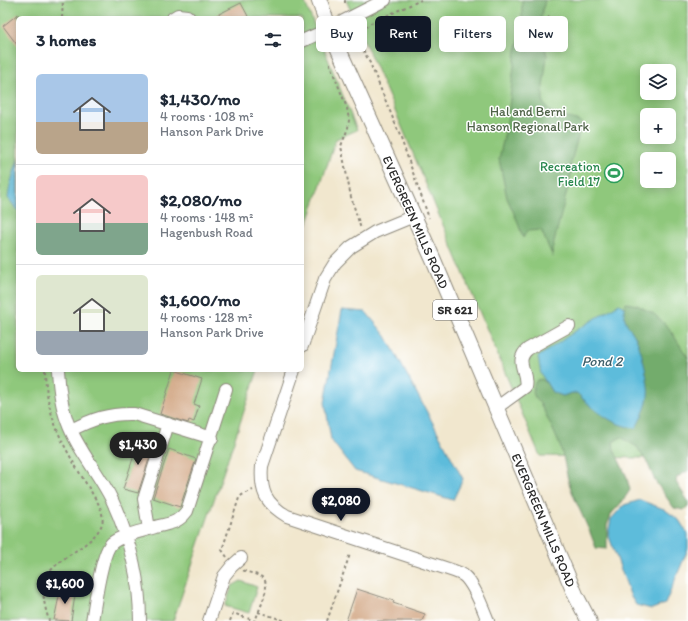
<!DOCTYPE html>
<meta charset="utf-8">
<style>
body{margin:0;font-family:Itim,sans-serif;background:#f6f6f7;color:#1f2937;height:100vh;display:flex;flex-direction:column;font-size:15px;white-space:nowrap}
*{box-sizing:border-box;margin:0}
p{font-size:13px;color:#747a83}
.icon{flex:none;width:22px;height:22px;fill:none;stroke:currentColor;stroke-width:2;stroke-linecap:round;stroke-linejoin:round}
.map{position:relative;flex:1;overflow:hidden}
.sheet{position:absolute;left:16px;top:16px;width:288px;height:356px;display:flex;flex-direction:column;background:#fff;border-radius:6px;box-shadow:0 2px 10px #0003}
.sheet>*{flex:none}
.banner{position:absolute;left:316px;top:16px;width:312px;height:36px;display:flex;gap:8px}
.controls{position:absolute;left:640px;top:64px;display:grid;gap:8px}
.controls a{display:grid;place-items:center;width:36px;height:36px;border-radius:6px;background:#fff;box-shadow:0 2px 10px #0003;font-size:20px}
.price{position:absolute;translate:-50% -34px;padding:0 9px;border-radius:14px;background:#111827;color:#fff;font-size:13px;line-height:26px;filter:drop-shadow(0 1px 2px #0008)}
.price::after{content:'';position:absolute;left:50%;top:24px;width:12px;height:9px;margin-left:-6px;background:inherit;clip-path:polygon(0 0,100% 0,50% 100%)}
.price.selected{background:#222;color:#fff}
ul{padding:0;list-style:none}
li{display:flex;align-items:center;gap:12px;height:100px;padding:0 20px}
li+li{border-top:1px solid #e0e1e3}
li span{display:grid;place-items:center;flex:none;width:112px;height:80px;border-radius:6px;color:#555}
li>.icon{margin-inline-start:auto}
span .icon{width:48px;height:48px;fill:#fffc;stroke-width:1}
li b{font-size:17px}
h2{display:flex;justify-content:space-between;align-items:center;height:48px;padding:0 20px;font-size:17px}
.chip{padding:0 14px;border-radius:6px;background:#fff;box-shadow:0 2px 10px #0003;font-size:14px;line-height:36px}
.chip.selected{background:#111827;color:#fff}
.map>svg:first-child{display:block}
.green{fill:#8fc87c;stroke:#5d7a54;fill-rule:evenodd}
.forest{fill:#73ac6c;stroke:#4f6c4c}
.water{fill:#5dbcdb;stroke:#447483}
.building{fill:#d6af8f}
.lines{fill:none;stroke-linecap:round;stroke-linejoin:round}
.minor-casing{stroke:#8e897c;stroke-width:14}
.major-casing{stroke:#8e897c;stroke-width:17}
.path{stroke:#8e897c;stroke-width:2;stroke-dasharray:3 3;stroke-linecap:butt}
.minor{stroke:#fff;stroke-width:12}
.major{stroke:#fff;stroke-width:15}
.labels{text-anchor:middle;stroke-width:3;stroke-linejoin:round;paint-order:stroke}
.shield{fill:#fff;stroke:#6b6b6b;stroke-width:1}
.shield-label{font-size:12px;font-weight:bold;fill:#2b2b2b}
.park-label{font-size:13px;fill:#4e6247;stroke:#fff}
.leisure-label{font-size:13px;fill:#27864d;stroke:#fff;text-anchor:end}
.street-label{font-size:13px;fill:#2b2b2b;stroke:#fff}
.water-label{font-size:14px;font-style:italic;fill:#3c5e69;stroke:#fff}
</style>
<div class="map">
<svg width="688" height="621" viewBox="0 0 688 621">
<rect width="100%" height="100%" fill="#fff"/>
<filter id="ink" filterUnits="userSpaceOnUse"><feTurbulence type="fractalNoise" baseFrequency=".025" numOctaves="2"/><feDisplacementMap in="SourceGraphic" scale="8" xChannelSelector="R" yChannelSelector="G"/><feConvolveMatrix kernelMatrix="1 2 1 2 8 2 1 2 1" color-interpolation-filters="sRGB"/></filter>
<filter id="wash" filterUnits="userSpaceOnUse"><feTurbulence type="fractalNoise" baseFrequency=".012" numOctaves="4" result="noise"/><feDisplacementMap in="SourceGraphic" scale="16" xChannelSelector="R" yChannelSelector="G"/><feGaussianBlur stdDeviation="0.9" result="paint"/><feColorMatrix in="noise" values="0 0 0 0 0 0 0 0 0 0 0 0 0 0 0 0 0 1.4 0 .05"/><feComposite in="paint" operator="in"/></filter>
<g filter="url(#wash)">
<rect width="100%" height="100%" fill="#f1e7ce"/>
<path class="green" d="M0,0H304L357,130L336,139L302,240V18H18V370H258L173,621H0Z
M346,0H688V459L540,456L399,120ZM647,71H669V93H647ZM647,115H669V137H647ZM647,159H669V181H647Z
M241,581L257,587L249,613L225,606L232,586Z"/>
<path class="forest" d="M522,0H545L538,30L522,27Z
M521,35L543,39L547,56L543,87V103L551,112L582,122L570,166L573,167L552,250L553,257L541,230L527,231L523,238L517,220L507,198L499,159L507,123L516,50Z
M626,303L637,305L654,314L669,328L688,358V471L677,477L676,482L688,501V506L684,510L674,508L655,481L648,464L637,447L621,437L613,442L614,450L626,475L630,490L622,502L612,513L607,525V549L596,548C589,527 578,509 571,489C565,473 565,457 558,441C553,429 547,417 541,405C539,402 535,399 534,395C532,390 534,385 536,381L541,379L546,382L552,392L563,396L571,393H577L591,406L637,339C629,329 617,316 626,303Z"/>
<path class="water" d="M18,160V211L8,198L10,185Z
M619,304L624,307C623,326 631,326 637,341C642,352 650,385 648,396C647,407 641,418 636,428C612,426 593,409 577,393H571L563,396L552,392L541,374L538,357L577,330Z
M342,310L366,312L386,336L463,479L453,500L355,471L331,440L325,402Z
M640,500L664,509L679,520L688,534V549L665,604L652,609L636,605L631,597L608,534L611,519L624,505Z"/>
<g id="blocks">
<path class="building" d="M241,3L249,18H211Z
M18,14V46L3,26Z
M174,370L202,379L194,404L199,406L194,422L189,420L188,423L160,414Z
M139,440L154,444L138,493L123,489Z
M169,449L196,459L180,507L153,498Z
M61,587L76,589L71,621L54,620Z
M357,589L394,601L393,603L425,614L422,621H346Z"/>
</g>
</g>
<g filter="url(#ink)">
<use href="#blocks" fill-opacity="0" stroke="#8e897c" stroke-width="1"/>
<g class="lines">
<defs>
<path id="minor" d="M173,18L178,15L187,16L189,18
M302,41L318,34L385,0
M302,346L325,279L335,263L351,247L375,232L414,216
M58,370C59,387 61,405 67,421C77,449 99,473 112,500C129,537 140,580 140,621
M294,370L262,466C260,491 265,503 287,516L454,571C457,572 460,573 463,575C474,583 483,609 488,621
M496,408L525,387C529,373 513,361 528,349L569,326
M71,430C93,419 109,413 134,414L212,438
M149,529L144,499L168,424
M92,621C95,605 101,553 112,543C121,535 144,531 155,527C170,523 177,524 187,511L226,389
M209,621L224,576L232,566L241,558"/>
<path id="major" d="M319,0L329,28L433,259L576,596L589,621"/>
</defs>
<use href="#minor" class="minor-casing"/>
<use href="#major" class="major-casing"/>
<path class="path" d="M345,0V3
M548,17L551,18
M62,18L63,0
M358,29L362,32L360,44L370,63L399,133L429,218
M362,32L369,24L375,21L421,0
M330,63V65L347,108L349,120L348,128L341,146L351,197L361,229
M45,370C46,425 71,458 98,503C101,509 104,517 102,524C94,546 58,556 47,576C40,591 45,607 49,621
M227,557L222,550L239,498L242,495L253,490
M258,612L286,621
M230,621L233,613L255,621C258,612 272,585 263,578C258,574 249,573 242,570
M327,621L350,554"/>
<use href="#minor" class="minor"/>
<use href="#major" class="major"/>
</g>
</g>
<defs>
<symbol id="stadium-ring" viewBox="-11 -11 22 22"><circle r="9.5" fill="#fff" stroke="#2e9e5b" stroke-width="1.5"/><path d="M0-5a6.5 5 0 1 0 0 10a6.5 5 0 1 0 0-10ZM-3.5-1.8h7v3.6h-7Z" fill="#2e9e5b"/></symbol>
</defs>
<g fill-rule="evenodd">
<use href="#stadium-ring" x="603" y="162" width="22" height="22"/>
</g>
<g class="labels">
<rect class="shield" x="433" y="300" width="44" height="20" rx="3"/>
<g class="shield-label">
<text x="455" y="314">SR 621</text>
</g>
<g class="park-label">
<text x="528" y="116">Hal and Berni<tspan x="528" dy="15">Hanson Regional Park</tspan></text>
</g>
<g class="leisure-label">
<text x="600" y="171">Recreation<tspan x="600" dy="15">Field 17</tspan></text>
</g>
<g class="street-label">
<text transform="translate(416 222) rotate(66)" y="5">EVERGREEN MILLS ROAD</text>
<text transform="translate(544 520) rotate(67)" y="5">EVERGREEN MILLS ROAD</text>
</g>
<g class="water-label">
<text x="602" y="366">Pond 2</text>
</g>
</g>
</svg>
<div class="controls">
<a><svg class="icon" aria-label="layers" viewBox="0 0 24 24"><path d="M12 4l9 5-9 5-9-5zM3 14l9 5 9-5"/></svg></a>
<a>+</a>
<a>−</a>
</div>
<b class="price selected" style="left:138px;top:466px">$1,430</b>
<b class="price" style="left:341px;top:522px">$2,080</b>
<b class="price" style="left:65px;top:605px">$1,600</b>
<div class="banner">
<a class="chip">Buy</a>
<a class="chip selected">Rent</a>
<a class="chip">Filters</a>
<a class="chip">New</a>
</div>
<section class="sheet">
<h2>3 homes<svg class="icon" aria-label="filters" viewBox="0 0 24 24"><path d="M4 7h16M4 17h16"/><circle cx="9" cy="7" r="2"/><circle cx="15" cy="17" r="2"/></svg></h2>
<ul>
<li><span style="background:linear-gradient(#a9c7e8 60%,#b9a48a 0)"><svg class="icon" aria-label="home" viewBox="0 0 24 24"><path d="M3 11l9-7 9 7M6 9v11h12V9"/></svg></span><div><b>$1,430/mo</b><p>4 rooms · 108 m²</p><p>Hanson Park Drive</p></div></li>
<li><span style="background:linear-gradient(#f6c9c9 60%,#7fa58c 0)"><svg class="icon" aria-label="home" viewBox="0 0 24 24"><path d="M3 11l9-7 9 7M6 9v11h12V9"/></svg></span><div><b>$2,080/mo</b><p>4 rooms · 148 m²</p><p>Hagenbush Road</p></div></li>
<li><span style="background:linear-gradient(#dfe7d0 70%,#9aa5b1 0)"><svg class="icon" aria-label="home" viewBox="0 0 24 24"><path d="M3 11l9-7 9 7M6 9v11h12V9"/></svg></span><div><b>$1,600/mo</b><p>4 rooms · 128 m²</p><p>Hanson Park Drive</p></div></li>
</ul>
</section>
</div>
